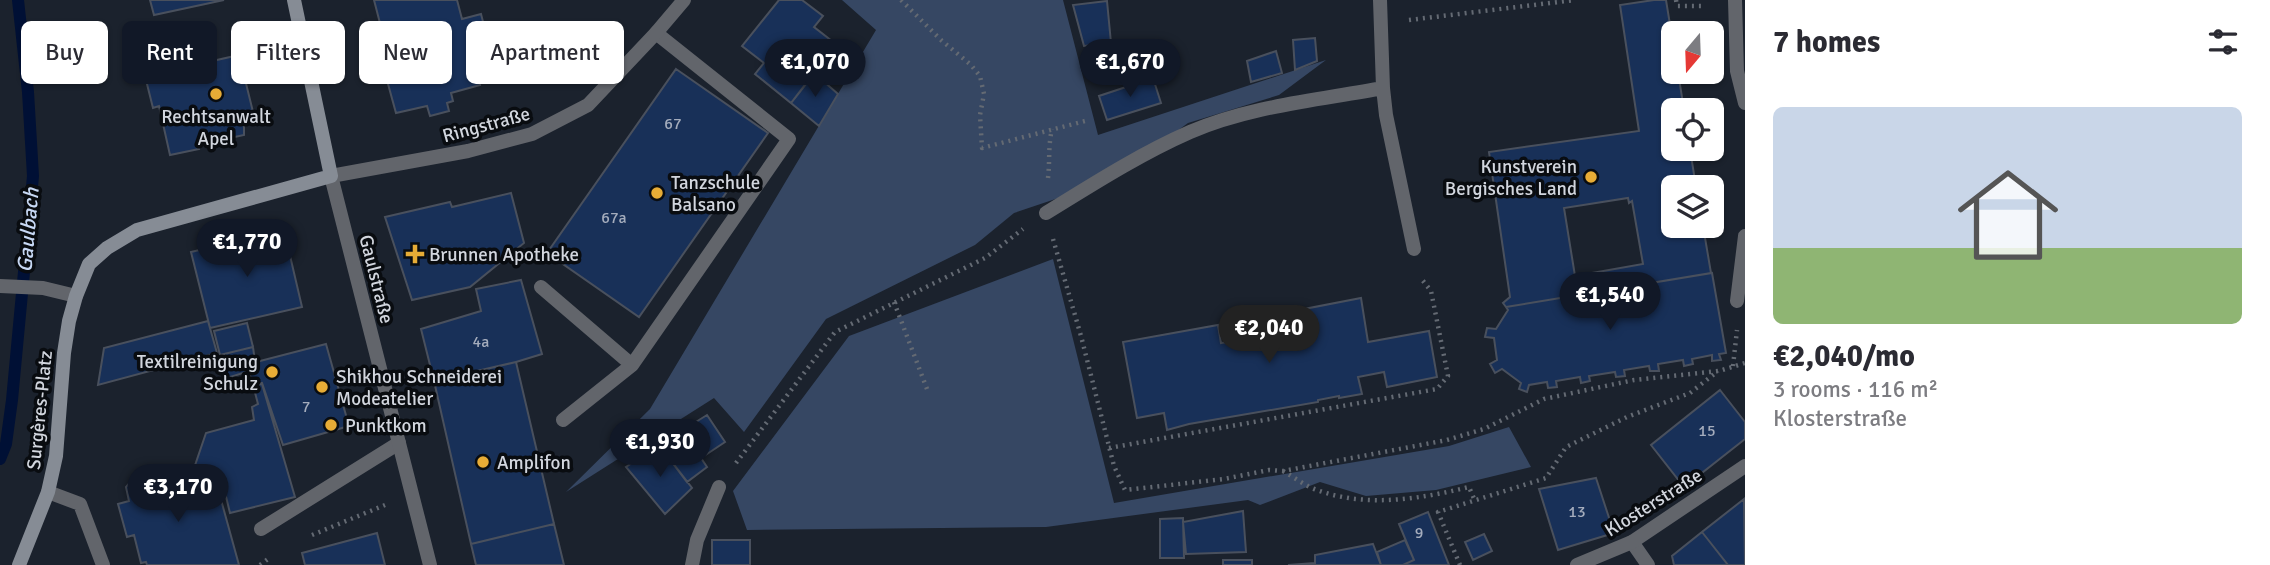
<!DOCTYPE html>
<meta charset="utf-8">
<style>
body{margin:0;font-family:Signika,sans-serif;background:#f7f7f7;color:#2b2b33;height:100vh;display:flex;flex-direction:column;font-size:26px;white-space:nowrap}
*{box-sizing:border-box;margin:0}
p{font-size:23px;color:#7c7c81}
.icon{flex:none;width:38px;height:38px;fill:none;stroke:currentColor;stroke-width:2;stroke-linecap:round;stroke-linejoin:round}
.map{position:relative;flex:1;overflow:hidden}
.drawer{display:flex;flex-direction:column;background:#fff;width:525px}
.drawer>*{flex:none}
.top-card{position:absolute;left:21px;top:21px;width:665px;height:63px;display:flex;gap:14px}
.needle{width:46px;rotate:199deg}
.buttons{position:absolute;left:1661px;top:21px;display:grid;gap:14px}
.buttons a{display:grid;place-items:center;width:63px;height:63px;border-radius:10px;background:#fff;box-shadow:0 2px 5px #0004;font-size:35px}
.price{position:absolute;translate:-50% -60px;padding:0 16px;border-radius:24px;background:#111827;color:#fff;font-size:23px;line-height:46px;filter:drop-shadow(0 2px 4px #0008)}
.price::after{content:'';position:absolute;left:50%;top:42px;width:21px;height:16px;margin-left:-10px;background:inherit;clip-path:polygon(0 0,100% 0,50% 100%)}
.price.active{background:#222;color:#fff}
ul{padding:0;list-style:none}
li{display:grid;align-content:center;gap:14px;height:371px;padding:0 28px}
li span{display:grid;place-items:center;height:217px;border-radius:10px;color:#555}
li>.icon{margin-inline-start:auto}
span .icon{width:126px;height:126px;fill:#fffc;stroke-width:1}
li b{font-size:30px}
h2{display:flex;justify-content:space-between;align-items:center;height:84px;padding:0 28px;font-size:30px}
.pill{padding:0 24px;border-radius:10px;background:#fff;box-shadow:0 2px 5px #0004;font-size:24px;line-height:63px}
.pill.active{background:#111827;color:#fff}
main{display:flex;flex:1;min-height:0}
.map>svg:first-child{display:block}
.green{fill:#364763}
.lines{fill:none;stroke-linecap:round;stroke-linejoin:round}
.stream{stroke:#001035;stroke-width:12}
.building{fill:#183058;stroke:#49505d;stroke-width:2;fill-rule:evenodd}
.path{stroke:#646a73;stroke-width:4.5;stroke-dasharray:2 5;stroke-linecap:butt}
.service{stroke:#62656b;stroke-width:14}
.minor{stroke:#62656b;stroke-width:14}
.secondary{stroke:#868c95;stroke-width:14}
.poi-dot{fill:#e7ac36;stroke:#090c10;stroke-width:2.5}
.labels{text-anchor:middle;stroke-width:7;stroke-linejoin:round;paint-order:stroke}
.number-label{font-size:16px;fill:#a4acbc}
.poi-label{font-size:19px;fill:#d2d6de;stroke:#090c10;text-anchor:start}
.street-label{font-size:19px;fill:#d2d6de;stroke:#090c10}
.water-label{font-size:21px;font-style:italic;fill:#c7d8f4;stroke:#090c10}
</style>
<main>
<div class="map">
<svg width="1745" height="565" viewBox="0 0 1745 565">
<rect width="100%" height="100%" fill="#1b222d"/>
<path class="green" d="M842,0H1063L1098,135L1326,60L1279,95L1188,123L1109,181L1014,213L975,245L826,319L744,432L714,398L566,492L650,409L876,30Z
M1053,259L1114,503L1449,446L1509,427L1531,467L1436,490L1366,496L1320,482L1260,505L1248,500L1046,527L747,530L733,491L849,336Z"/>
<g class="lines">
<path class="stream" d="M0,459L6,444L12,400L33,176L28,92L18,0"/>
</g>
<path class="building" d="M150,0H224L154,15Z
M374,0H457L462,19L481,14L489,45L471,49L480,85L451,93L453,101L447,103L449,111L430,116L427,106L396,113L374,33L382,31Z
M779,0H802L823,16L814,27L837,45L791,103L755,74L764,63L742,46Z
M1654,0H1666L1673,43V72H1678L1684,110H1673V149H1690L1696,187H1673V226H1703L1711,273L1506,307L1503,303L1510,297L1489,152L1639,131L1620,5ZM1628,198L1629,203L1632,201L1643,264L1575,276L1564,208Z
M1107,1L1111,43L1084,46L1073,5Z
M1315,38L1317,61L1295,70L1293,40Z
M1276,51L1282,73L1251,82L1247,61Z
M174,53L177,69L239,55L255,120L244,123V135L198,145L199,149L170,155L159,106L153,108L141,60Z
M676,69L768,133L639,317L547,253Z
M814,73L838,94L819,126L791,103Z
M1153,78L1161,103L1107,120L1099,96Z
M511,193L524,243L470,287L412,300L385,217L450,202L452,207Z
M284,230L302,307L210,328L191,252Z
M1712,273L1726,353L1719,354L1721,360L1712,361V355L1692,359L1693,364L1684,366L1683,360L1658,364L1659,371H1650L1649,366L1624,370L1625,376L1616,377L1615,372L1589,376L1590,381L1581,383L1580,377L1556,381L1557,387L1548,388L1547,382L1529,385L1527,392L1519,389L1521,383L1502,369L1495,373L1490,364L1497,360L1494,338L1485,337L1487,328L1496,329L1508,310L1506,307Z
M521,280L542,354L516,362L434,381L421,329L481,311L476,289Z
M1361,298L1368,342L1429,331L1437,377L1387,387L1384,372L1358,377L1362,394L1339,398V396L1318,400V402L1189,424L1167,430L1164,413L1137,418L1123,342L1218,325L1221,343L1267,335L1263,317Z
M208,321L217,353L98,385L104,348Z
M247,323L253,347L220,355L214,331Z
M326,344L349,426L283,445L262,383L253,385L249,372L256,369V362Z
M253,347L256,369L227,378L220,355Z
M516,362L554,524L471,544L434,381Z
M262,384L295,497L230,513L221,476L189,483L206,433L254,420L252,407L258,404L253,385Z
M1720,390L1745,422V439L1684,487L1651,445Z
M707,415L725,442L701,458L707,467L687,482L659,445Z
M659,445L692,488L665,514L626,467Z
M145,475L158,481V493L215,478L239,565H147L146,562L141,563L134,535L127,537L118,504L129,501L126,487L132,480Z
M1596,478L1614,533L1558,550L1539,489Z
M1744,499L1745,565H1728L1702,532Z
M1243,511L1246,552L1186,554L1183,522Z
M1428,512L1449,565H1403L1414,560L1399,524Z
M1183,518L1184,558H1160V519Z
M554,524L564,565H476L471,544Z
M1702,532L1728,565H1674L1672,556Z
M377,533L385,565H305L302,553Z
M1484,534L1492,551L1473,560L1465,542Z
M712,540H750V565H712Z
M1405,540L1414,560L1403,565H1381L1377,552Z
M1373,544L1381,565H1288L1315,563V555Z
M1223,560H1252V565H1223Z"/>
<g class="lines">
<path class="path" d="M901,0L941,40L971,65L980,76L984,94L980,115L982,148L1085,121
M1676,0L1677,6H1705
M1409,20L1575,0
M1048,178C1050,161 1048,146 1052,129
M1053,239L1081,336L1114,466L1125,490L1224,479L1269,470L1283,471L1447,440L1484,429L1544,399L1634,380L1719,371L1745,363
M894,302L927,389
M1733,366L1737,330
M1109,448L1437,389L1448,376L1431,291L1420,277
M736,463L835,332L985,258L1023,229
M1283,471C1294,477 1305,486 1317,490C1366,508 1420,499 1469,487L1475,501
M312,535L385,505
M260,565L268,559
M1460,565L1438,512L1546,478L1566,447L1627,417L1690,393L1718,371"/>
<path class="service" d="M1380,0L1383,88L1386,115L1414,249
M1735,0L1737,71L1745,103
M1046,213C1093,184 1140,154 1190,132C1250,106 1319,100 1383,88
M541,287L632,365
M1737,301L1745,236
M563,420L632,365L789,139L656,33
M48,492L80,504L103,565
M261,529L399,443
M1632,542L1648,565"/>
<path class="minor" d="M0,286L43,288L76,296
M430,565L331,176L468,151L532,134L588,105L656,33L684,0
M692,565L697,540L719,487
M1577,565L1632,542L1745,466"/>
<path class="secondary" d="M19,565L48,492L56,456L64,353L69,321L76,296L89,264L107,248L137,230L331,176L294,0"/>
</g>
<g class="poi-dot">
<circle cx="216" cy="94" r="7"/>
<circle cx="1591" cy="177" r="7"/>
<circle cx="657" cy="193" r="7"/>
<path d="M411.5 243.5h7v7h7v7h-7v7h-7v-7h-7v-7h7z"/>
<circle cx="272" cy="372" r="7"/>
<circle cx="322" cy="387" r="7"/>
<circle cx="331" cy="425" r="7"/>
<circle cx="483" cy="462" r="7"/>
</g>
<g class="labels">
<g class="number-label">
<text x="673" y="129">67</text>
<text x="614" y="223">67a</text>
<text x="481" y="347">4a</text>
<text x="306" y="412">7</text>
<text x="1707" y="436">15</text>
<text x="1577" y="517">13</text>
<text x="1419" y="538">9</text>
</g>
<g class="poi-label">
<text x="216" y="123" text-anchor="middle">Rechtsanwalt<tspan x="216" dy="22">Apel</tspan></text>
<text x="1577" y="173" text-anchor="end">Kunstverein<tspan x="1577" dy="22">Bergisches Land</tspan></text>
<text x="671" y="189">Tanzschule<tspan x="671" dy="22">Balsano</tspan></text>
<text x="429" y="261">Brunnen Apotheke</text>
<text x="258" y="368" text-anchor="end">Textilreinigung<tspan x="258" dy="22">Schulz</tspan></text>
<text x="336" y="383">Shikhou Schneiderei<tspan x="336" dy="22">Modeatelier</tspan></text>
<text x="345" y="432">Punktkom</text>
<text x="497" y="469">Amplifon</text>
</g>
<g class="street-label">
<text transform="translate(486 124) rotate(-15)" y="7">Ringstraße</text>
<text transform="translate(377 279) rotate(76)" y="7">Gaulstraße</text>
<text transform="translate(39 410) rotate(-84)" y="7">Surgères-Platz</text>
<text transform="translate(1653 502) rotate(-32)" y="7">Klosterstraße</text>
</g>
<g class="water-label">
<text transform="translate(28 230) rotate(-85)" y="7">Gaulbach</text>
</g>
</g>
</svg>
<div class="buttons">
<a><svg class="needle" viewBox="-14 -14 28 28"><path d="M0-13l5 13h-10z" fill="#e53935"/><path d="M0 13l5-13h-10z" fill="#7c7c81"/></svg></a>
<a><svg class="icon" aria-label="locate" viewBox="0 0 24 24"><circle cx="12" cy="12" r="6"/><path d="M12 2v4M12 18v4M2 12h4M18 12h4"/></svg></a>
<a><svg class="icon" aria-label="layers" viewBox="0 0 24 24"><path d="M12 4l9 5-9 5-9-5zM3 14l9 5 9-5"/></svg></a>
</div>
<b class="price" style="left:815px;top:99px">€1,070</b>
<b class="price" style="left:1130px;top:99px">€1,670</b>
<b class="price" style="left:247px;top:279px">€1,770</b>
<b class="price" style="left:1610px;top:332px">€1,540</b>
<b class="price active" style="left:1269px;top:365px">€2,040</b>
<b class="price" style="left:660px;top:479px">€1,930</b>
<b class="price" style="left:178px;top:524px">€3,170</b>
<div class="top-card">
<a class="pill">Buy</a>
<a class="pill active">Rent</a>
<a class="pill">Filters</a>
<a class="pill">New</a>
<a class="pill">Apartment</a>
</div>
</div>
<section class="drawer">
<h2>7 homes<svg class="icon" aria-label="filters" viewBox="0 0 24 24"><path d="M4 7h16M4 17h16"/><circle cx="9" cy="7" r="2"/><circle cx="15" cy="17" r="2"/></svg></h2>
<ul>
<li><span style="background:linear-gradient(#c9d6e8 65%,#8fb573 0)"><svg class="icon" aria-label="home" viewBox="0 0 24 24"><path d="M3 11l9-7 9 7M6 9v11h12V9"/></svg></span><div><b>€2,040/mo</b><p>3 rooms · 116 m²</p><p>Klosterstraße</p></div></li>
</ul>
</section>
</main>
